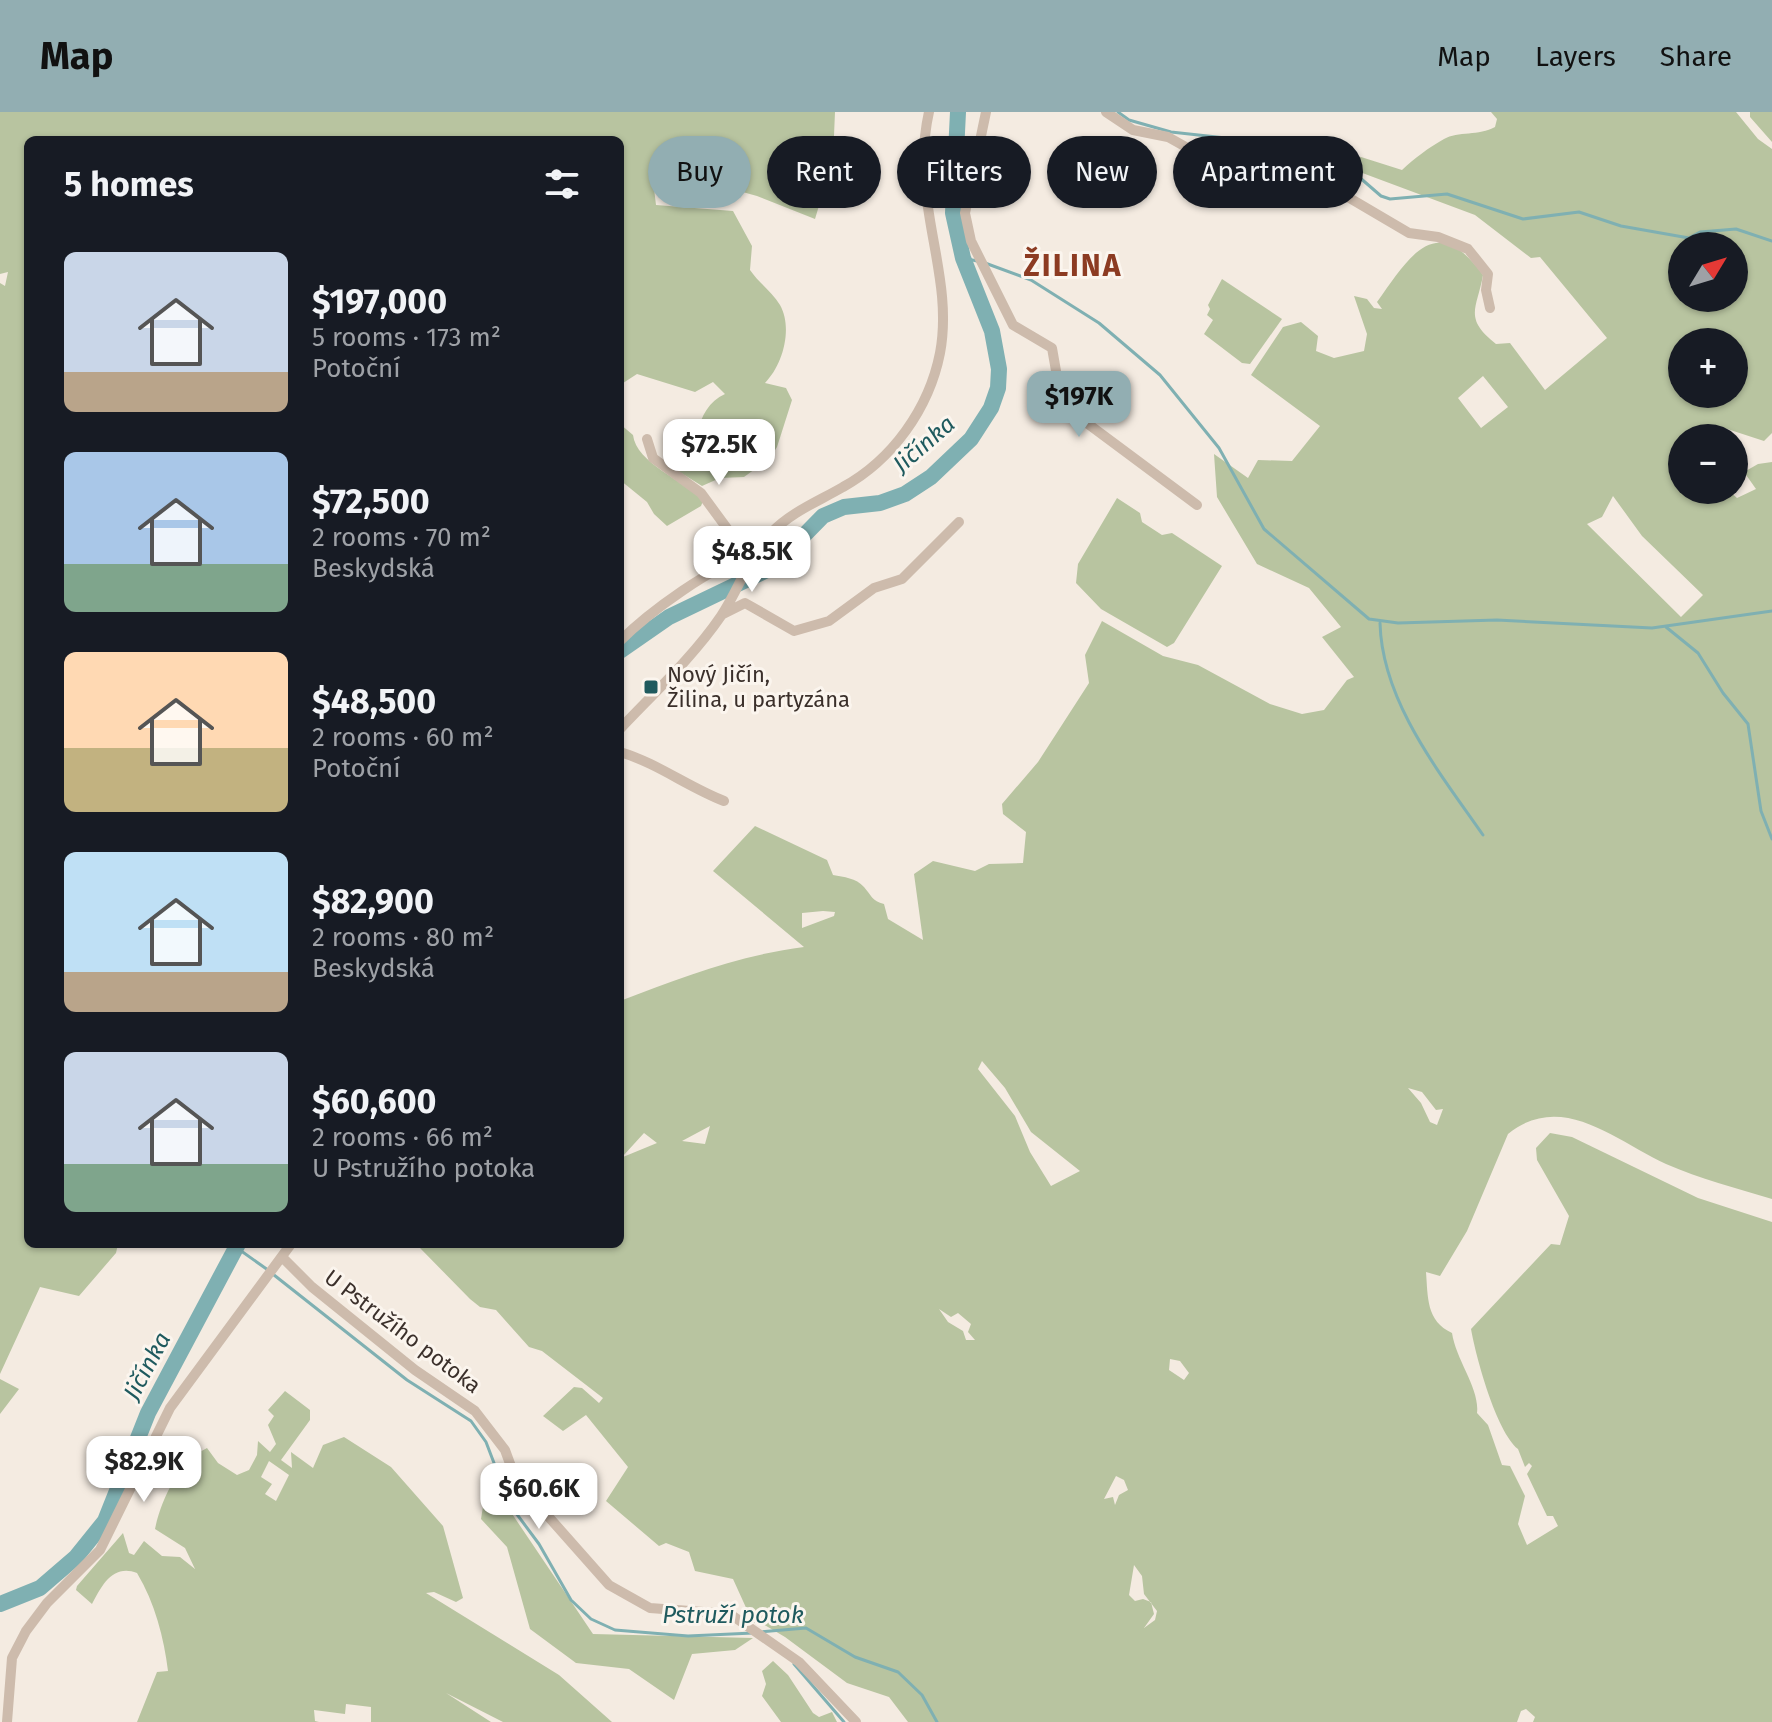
<!DOCTYPE html>
<meta charset="utf-8">
<style>
body{margin:0;font-family:"Fira Sans",sans-serif;background:#242831;color:#f1f3f6;height:100vh;display:flex;flex-direction:column;font-size:30px;white-space:nowrap}
*{box-sizing:border-box;margin:0}
p{font-size:26px;color:#9ea1a6}
.icon{flex:none;width:44px;height:44px;fill:none;stroke:currentColor;stroke-width:2;stroke-linecap:round;stroke-linejoin:round}
.map{position:relative;flex:1;overflow:hidden}
.drawer{position:absolute;left:24px;top:24px;width:600px;height:1112px;display:flex;flex-direction:column;background:#171b24;border-radius:12px;box-shadow:0 2px 6px #0004}
.drawer>*{flex:none}
.hud{position:absolute;left:648px;top:24px;width:760px;height:72px;display:flex;gap:16px}
.needle{width:52px;rotate:52deg}
.tools{position:absolute;left:1668px;top:120px;display:grid;gap:16px}
.tools a{display:grid;place-items:center;width:80px;height:80px;border-radius:50%;background:#171b24;box-shadow:0 2px 6px #0004;font-size:40px}
.price{position:absolute;translate:-50% -68px;padding:0 18px;border-radius:16px;background:#fff;color:#222;font-size:26px;line-height:52px;filter:drop-shadow(0 2px 4px #0008)}
.price::after{content:'';position:absolute;left:50%;top:48px;width:24px;height:18px;margin-left:-12px;background:inherit;clip-path:polygon(0 0,100% 0,50% 100%)}
.price.selected{background:#92aeb2;color:#111}
ul{padding:0;list-style:none}
li{display:flex;align-items:center;gap:24px;height:200px;padding:0 40px}
li span{display:grid;place-items:center;flex:none;width:224px;height:160px;border-radius:12px;color:#555}
li>.icon{margin-inline-start:auto}
span .icon{width:96px;height:96px;fill:#fffc;stroke-width:1}
li b{font-size:34px}
h2{display:flex;justify-content:space-between;align-items:center;height:96px;padding:0 40px;font-size:34px}
.tag{padding:0 28px;border-radius:36px;background:#171b24;box-shadow:0 2px 6px #0004;font-size:28px;line-height:72px}
.tag.selected{background:#92aeb2;color:#111}
header{display:flex;align-items:center;gap:48px;box-sizing:border-box;height:112px;padding:0 40px;background:#92aeb2;color:#111}
header strong{font-size:38px}
nav{display:flex;gap:44px;margin-inline-start:auto;font-size:28px}
.map>svg:first-child{display:block}
.green{fill:#b8c4a0;fill-rule:evenodd}
.lines{fill:none;stroke-linecap:round;stroke-linejoin:round}
.stream{stroke:#7fb0b2;stroke-width:3}
.river{stroke:#7fb0b2;stroke-width:16}
.minor{stroke:#cdbbac;stroke-width:10}
.poi-dot{fill:#1f5a5e;stroke:#fbf5ee;stroke-width:3}
.labels{text-anchor:middle;stroke-width:6;stroke-linejoin:round;paint-order:stroke}
.poi-label{font-size:22px;fill:#3b302b;stroke:#fbf5ee;text-anchor:start}
.street-label{font-size:22px;fill:#3b302b;stroke:#fbf5ee}
.water-label{font-size:24px;font-style:italic;fill:#1f5a5e;stroke:#fbf5ee}
.district-label{font-size:30px;font-weight:bold;letter-spacing:2px;fill:#8c3b22;stroke:#fbf5ee}
</style>
<header>
<strong>Map</strong>
<nav><a>Map</a><a>Layers</a><a>Share</a></nav>
</header>
<div class="map">
<svg width="1772" height="1610" viewBox="0 0 1772 1610">
<rect width="100%" height="100%" fill="#f4ebe1"/>
<path class="green" d="M0,0H835L833,47L815,107L757,84L703,69L652,60L656,93L733,99L752,134L750,158C759,171 772,180 780,193C793,216 783,253 765,271L786,276L792,288L777,335L770,346L744,365L720,366L702,374L670,354L701,333L697,322C701,304 709,289 725,282L713,270L695,280L637,262L620,273V28H28V1132H118L116,1141L79,1184L40,1175L0,1262V171L5,174L8,160L0,162Z
M1491,0H1736L1758,27L1772,37V321L1764,329L1718,314L1702,326H1682V378H1728L1737,386L1756,377L1744,360L1758,352L1772,350V1087C1736,1076 1700,1067 1666,1052C1616,1029 1562,978 1508,1022L1467,1119L1440,1164L1426,1160C1428,1185 1426,1209 1452,1221C1456,1248 1480,1277 1477,1301L1488,1313L1502,1353L1510,1354L1525,1384L1518,1412L1527,1433L1558,1414L1553,1404H1547L1527,1362L1532,1354L1529,1351L1525,1355L1518,1337C1496,1319 1476,1245 1471,1217L1551,1132L1560,1133L1569,1104L1537,1048L1536,1036L1550,1021L1572,1025L1698,1086L1772,1110V1610H1533L1535,1605L1526,1597L1521,1599L1517,1610H908L889,1585L847,1571L785,1525L761,1511H753L733,1467L695,1459L689,1440L666,1431L659,1434L606,1389L628,1355L586,1303L563,1319L543,1304L574,1275L582,1276L599,1291L603,1286L542,1239L529,1235L496,1198L480,1195L470,1187L420,1136L423,1132H620V889C680,866 740,843 804,835L713,759L755,714L827,748L833,763C844,765 856,766 864,775C871,783 872,789 884,792L888,807L923,828L914,762L933,749L975,759L989,752L1023,751L1026,720L1003,702L1002,692L1038,650L1089,571L1085,543L1102,509L1163,544L1198,553L1270,592L1302,602L1324,598L1347,568L1354,565L1322,525L1341,515L1309,476L1257,452L1217,385L1214,342L1248,366L1258,348L1292,349L1320,314L1251,263L1283,215L1301,210L1318,224L1316,239L1334,246L1364,239L1367,222L1354,184L1367,187L1374,196L1382,197L1377,190C1410,144 1436,98 1483,163C1477,197 1463,206 1496,232L1510,231L1545,278L1607,226L1540,145L1531,146L1475,103L1290,34L1361,45L1402,58C1415,46 1428,36 1444,27C1458,19 1479,24 1495,15L1497,7ZM1682,134H1734V186H1682ZM1682,230H1734V282H1682ZM1483,264L1508,295L1481,316L1458,286ZM1613,384L1642,424L1703,483L1681,505L1587,412L1602,405ZM823,799L835,800L834,804L802,816V801ZM982,949L1005,976L1031,1020L1080,1059L1051,1074L1030,1040L1015,1004L978,957ZM1408,976L1422,980L1436,998L1443,997L1437,1013L1430,1010L1421,991ZM710,1014L705,1032L682,1029ZM644,1021L657,1031L623,1045V1044ZM939,1197L951,1205L958,1201L971,1212L968,1220L975,1228H966L963,1219L948,1210ZM1170,1247L1180,1249L1189,1261L1184,1268L1169,1258ZM1116,1364L1124,1368L1128,1378L1119,1383L1115,1393L1113,1385L1104,1387ZM1134,1453L1142,1464L1144,1482L1157,1499L1155,1508L1144,1516L1154,1502L1151,1490L1143,1487L1135,1489L1129,1483Z
M1750,0H1772V30L1750,5Z
M1222,167L1282,207L1250,252L1242,251L1204,222L1213,208L1207,203L1210,197L1208,193Z
M620,312L633,323C636,351 684,368 703,389L701,394L667,414L654,402L647,390L620,368Z
M1117,386L1140,401L1142,410L1162,423L1172,421L1222,454L1174,531L1167,535L1101,497L1076,471L1078,452Z
M0,1267L19,1277L0,1302Z
M285,1279L310,1298V1308L281,1348L292,1356L291,1340L313,1356L323,1333L344,1325L391,1355L443,1414L463,1486L456,1490L434,1480L426,1481L559,1563L612,1610H503L446,1581L491,1610H371V1595L346,1592L345,1602L314,1598L315,1609L319,1610H137L157,1560L168,1559C164,1526 155,1491 137,1461C113,1452 102,1473 92,1492L76,1478L77,1474L123,1421L129,1441L134,1443L144,1429L162,1444L180,1445L195,1457L185,1436L155,1417C161,1388 179,1349 207,1336L218,1351L237,1363L249,1358L257,1343L258,1329L270,1340L276,1332L268,1313L274,1304L268,1298ZM269,1349L289,1363L276,1389L265,1382L272,1372L261,1365Z
M498,1381L593,1522L753,1526L735,1538L692,1542L674,1588L629,1557L576,1551L530,1517L507,1435L481,1407L484,1388Z
M773,1549L788,1563L813,1601L819,1605L832,1600L837,1610H781L762,1584L766,1572L762,1559Z"/>
<g class="lines">
<path class="stream" d="M1118,0L1129,8L1171,20L1244,28L1351,58L1381,84L1390,87L1447,82L1523,107L1579,100L1621,114L1689,126L1700,120L1736,117L1772,129
M963,146L977,149
M985,151L1031,168L1099,211L1160,263L1219,336L1264,417L1369,507L1398,511L1497,508L1652,516L1772,499
M1380,511C1382,590 1440,661 1483,723
M1666,515L1698,541L1723,581L1748,612L1761,699L1772,727
M237,1136L268,1158
M274,1163L407,1268L471,1309L486,1330L510,1393L539,1432L571,1488L591,1507L615,1518L688,1524L753,1521
M760,1520L806,1516L855,1545L898,1560L922,1583L937,1610
M794,1552L844,1610"/>
<path class="river" d="M620,539L669,505L773,455L823,404L844,395L880,391L905,382L931,365L971,327L991,296L998,276L999,257L992,219L963,146L953,101L958,0
M0,1492L40,1476L76,1445L105,1409L148,1301L238,1132"/>
<path class="minor" d="M986,0L965,101L971,129L1013,213L1052,236L1059,276L1068,297L1197,393
M1106,0L1133,18L1168,25L1218,53L1284,61L1324,71L1409,121L1438,125L1468,137L1488,162L1486,178L1490,196
M647,327L653,346L701,381L737,430L752,443
M723,502L745,491L794,519L829,509L874,476L902,467L959,410
M620,529C648,501 714,452 752,443
M620,617C654,581 693,545 721,504C740,476 748,445 771,421C791,400 819,389 843,375C892,348 929,297 940,241C955,161 909,88 929,0
M620,640C657,651 688,675 724,689
M282,1145L312,1175L415,1258L475,1299L505,1338L516,1368L609,1473L650,1496L730,1502L799,1550L856,1610
M7,1610L12,1546L26,1519L47,1491L100,1438L170,1296L291,1132"/>
</g>
<rect class="poi-dot" x="643" y="567" width="16" height="16" rx="4"/>
<g class="labels">
<g class="poi-label">
<text x="667" y="570">Nový Jičín,<tspan x="667" dy="25">Žilina, u partyzána</tspan></text>
</g>
<g class="street-label">
<text transform="translate(403 1219) rotate(37)" y="8">U Pstružího potoka</text>
</g>
<g class="water-label">
<text transform="translate(924 332) rotate(-41)" y="8">Jičínka</text>
<text transform="translate(147 1254) rotate(-62)" y="8">Jičínka</text>
<text x="733" y="1511">Pstruží potok</text>
</g>
<g class="district-label">
<text x="1073" y="164">ŽILINA</text>
</g>
</g>
</svg>
<div class="tools">
<a><svg class="needle" viewBox="-14 -14 28 28"><path d="M0-13l5 13h-10z" fill="#e53935"/><path d="M0 13l5-13h-10z" fill="#9ea1a6"/></svg></a>
<a>+</a>
<a>−</a>
</div>
<b class="price selected" style="left:1079px;top:327px">$197K</b>
<b class="price" style="left:719px;top:375px">$72.5K</b>
<b class="price" style="left:752px;top:482px">$48.5K</b>
<b class="price" style="left:144px;top:1392px">$82.9K</b>
<b class="price" style="left:539px;top:1419px">$60.6K</b>
<div class="hud">
<a class="tag selected">Buy</a>
<a class="tag">Rent</a>
<a class="tag">Filters</a>
<a class="tag">New</a>
<a class="tag">Apartment</a>
</div>
<section class="drawer">
<h2>5 homes<svg class="icon" aria-label="filters" viewBox="0 0 24 24"><path d="M4 7h16M4 17h16"/><circle cx="9" cy="7" r="2"/><circle cx="15" cy="17" r="2"/></svg></h2>
<ul>
<li><span style="background:linear-gradient(#c9d6e8 75%,#b9a48a 0)"><svg class="icon" aria-label="home" viewBox="0 0 24 24"><path d="M3 11l9-7 9 7M6 9v11h12V9"/></svg></span><div><b>$197,000</b><p>5 rooms · 173 m²</p><p>Potoční</p></div></li>
<li><span style="background:linear-gradient(#a9c7e8 70%,#7fa58c 0)"><svg class="icon" aria-label="home" viewBox="0 0 24 24"><path d="M3 11l9-7 9 7M6 9v11h12V9"/></svg></span><div><b>$72,500</b><p>2 rooms · 70 m²</p><p>Beskydská</p></div></li>
<li><span style="background:linear-gradient(#ffd9b3 60%,#c2b280 0)"><svg class="icon" aria-label="home" viewBox="0 0 24 24"><path d="M3 11l9-7 9 7M6 9v11h12V9"/></svg></span><div><b>$48,500</b><p>2 rooms · 60 m²</p><p>Potoční</p></div></li>
<li><span style="background:linear-gradient(#bfe0f5 75%,#b9a48a 0)"><svg class="icon" aria-label="home" viewBox="0 0 24 24"><path d="M3 11l9-7 9 7M6 9v11h12V9"/></svg></span><div><b>$82,900</b><p>2 rooms · 80 m²</p><p>Beskydská</p></div></li>
<li><span style="background:linear-gradient(#c9d6e8 70%,#7fa58c 0)"><svg class="icon" aria-label="home" viewBox="0 0 24 24"><path d="M3 11l9-7 9 7M6 9v11h12V9"/></svg></span><div><b>$60,600</b><p>2 rooms · 66 m²</p><p>U Pstružího potoka</p></div></li>
</ul>
</section>
</div>
